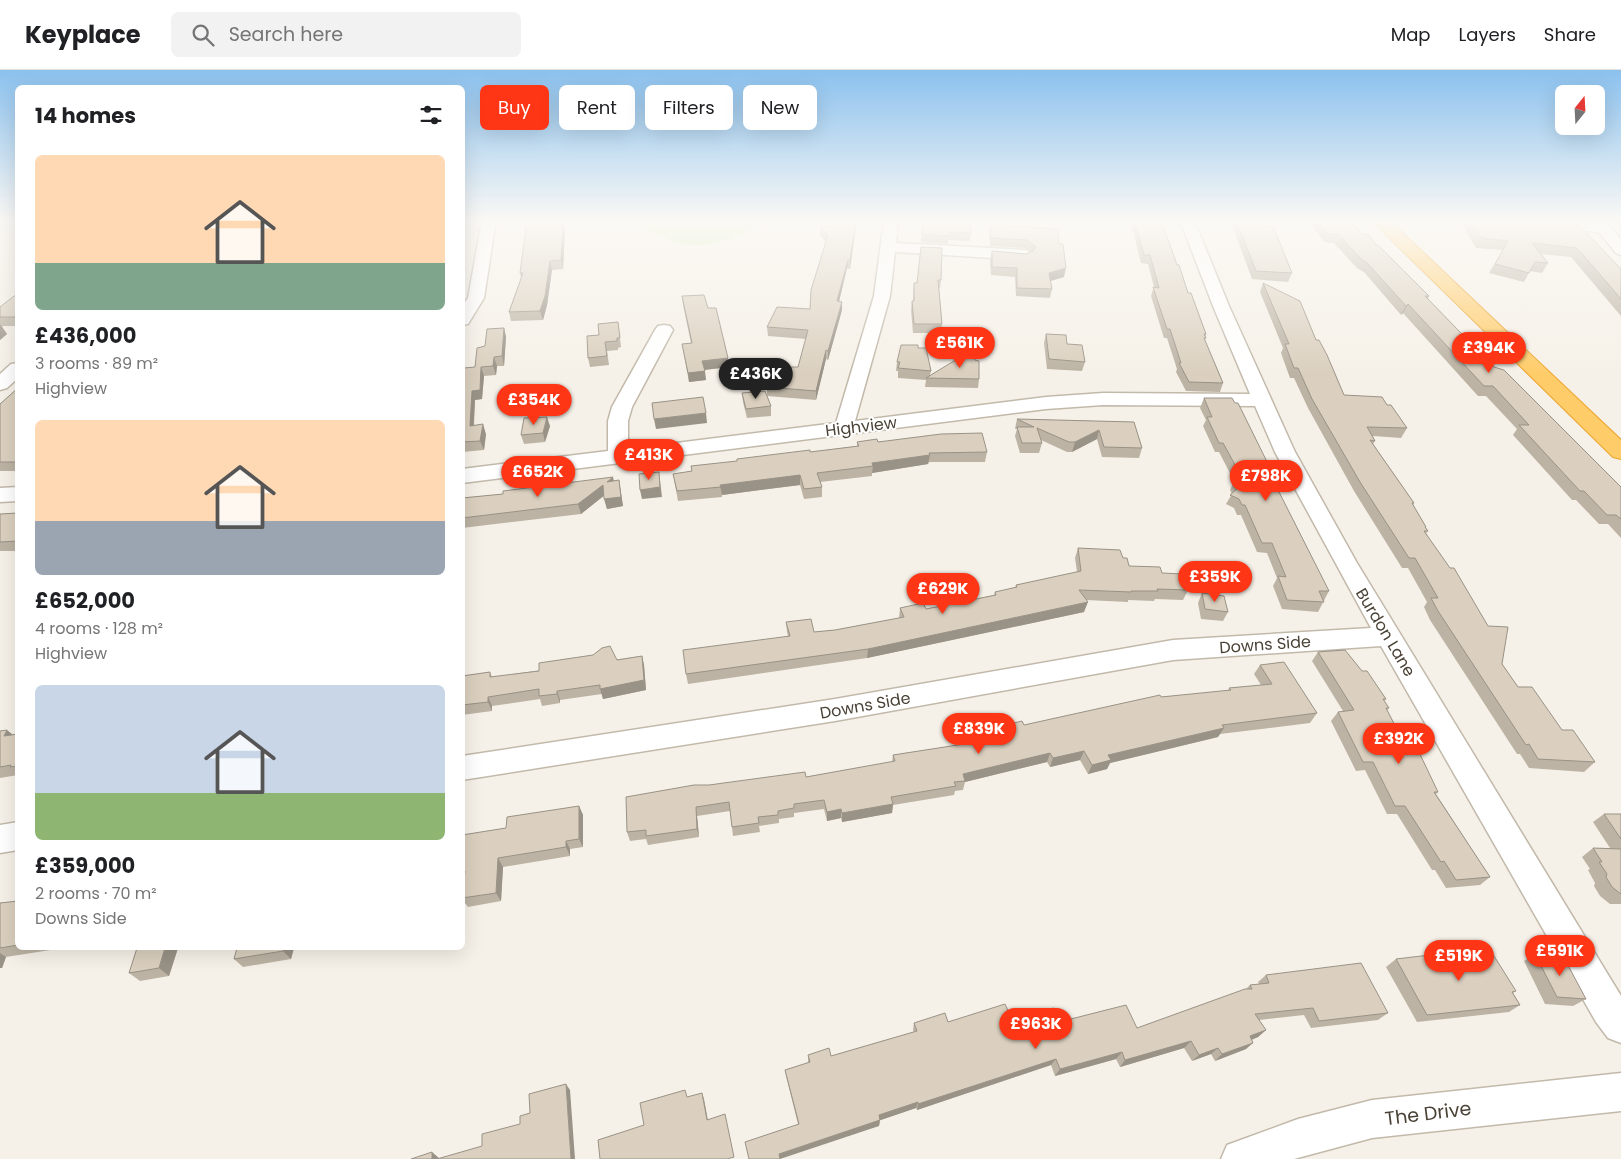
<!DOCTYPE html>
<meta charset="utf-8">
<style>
body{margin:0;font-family:Poppins,sans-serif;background:#f2f2f2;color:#202124;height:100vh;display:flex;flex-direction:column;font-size:19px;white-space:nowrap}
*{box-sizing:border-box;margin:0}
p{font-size:16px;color:#757577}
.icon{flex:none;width:28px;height:28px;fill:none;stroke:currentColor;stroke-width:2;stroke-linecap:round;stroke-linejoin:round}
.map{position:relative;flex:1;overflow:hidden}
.side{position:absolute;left:15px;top:15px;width:450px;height:865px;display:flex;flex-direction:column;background:#fff;border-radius:8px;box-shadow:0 5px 20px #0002}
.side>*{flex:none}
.guide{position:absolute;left:480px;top:15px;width:475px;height:45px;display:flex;gap:10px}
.needle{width:32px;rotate:18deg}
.fabs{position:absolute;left:1555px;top:15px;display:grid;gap:10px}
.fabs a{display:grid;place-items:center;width:50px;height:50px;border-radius:8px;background:#fff;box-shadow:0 5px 20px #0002;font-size:25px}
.price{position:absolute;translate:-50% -42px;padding:0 11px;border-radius:18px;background:#ff3616;color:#fff;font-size:16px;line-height:32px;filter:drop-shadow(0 1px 2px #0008)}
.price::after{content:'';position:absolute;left:50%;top:30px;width:15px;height:11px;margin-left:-8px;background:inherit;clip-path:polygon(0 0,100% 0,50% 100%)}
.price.active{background:#222;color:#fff}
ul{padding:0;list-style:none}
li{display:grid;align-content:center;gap:10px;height:265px;padding:0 20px}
li span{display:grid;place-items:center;height:155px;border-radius:8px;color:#555}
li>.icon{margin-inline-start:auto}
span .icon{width:90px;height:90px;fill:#fffc;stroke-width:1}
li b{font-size:21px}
h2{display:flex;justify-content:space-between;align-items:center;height:60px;padding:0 20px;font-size:21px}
.chip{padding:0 18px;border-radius:8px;background:#fff;box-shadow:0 5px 20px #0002;font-size:18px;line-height:45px}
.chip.active{background:#ff3616;color:#fff}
header{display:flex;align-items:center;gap:30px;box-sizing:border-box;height:70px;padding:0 25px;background:#fff;border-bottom:1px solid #e0e0e0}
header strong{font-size:24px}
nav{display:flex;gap:28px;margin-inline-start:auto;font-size:18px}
.search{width:350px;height:45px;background:#f2f2f2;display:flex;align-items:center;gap:12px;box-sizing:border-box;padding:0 18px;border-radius:8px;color:#757577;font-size:19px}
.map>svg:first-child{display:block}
.green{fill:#d1edad}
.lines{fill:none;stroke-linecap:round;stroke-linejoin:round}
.minor-casing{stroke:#c2b9aa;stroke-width:3}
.highway-casing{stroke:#eda32b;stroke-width:2}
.minor{fill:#fff;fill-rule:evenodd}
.highway{fill:#ffcc6a;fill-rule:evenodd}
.wall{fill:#bcb3a4}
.shaded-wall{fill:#999286}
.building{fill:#dbd0bf;stroke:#999286}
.labels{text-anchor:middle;stroke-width:4;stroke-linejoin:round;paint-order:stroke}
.street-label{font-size:16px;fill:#4a4236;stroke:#fff}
.near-street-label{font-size:19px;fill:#4a4236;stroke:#fff}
</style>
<header>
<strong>Keyplace</strong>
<div class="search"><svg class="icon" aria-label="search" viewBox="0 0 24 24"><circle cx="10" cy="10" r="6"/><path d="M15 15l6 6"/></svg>Search here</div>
<nav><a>Map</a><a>Layers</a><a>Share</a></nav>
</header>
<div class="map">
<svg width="1621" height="1089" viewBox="0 0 1621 1089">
<rect width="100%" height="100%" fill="#f6f1e8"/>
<path class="green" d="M634,150H764C740,169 704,182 674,171C660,166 647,159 635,153Z"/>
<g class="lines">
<defs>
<path id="minor" d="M482,150H496L484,228L468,254L462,255V236L468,228Z
M884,150H898L896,173L1025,180L1030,182L1033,185L1030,188L1025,190L895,182L890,226L855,351L1046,327L1103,323L1250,324L1213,236L1180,150H1194L1229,236L1295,382L1357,493L1621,926V973L1608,968L1596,952L1381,576L1173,590L835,651L462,710V686L835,629L1173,570L1371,558L1275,382L1255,336L1103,335L1046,339L462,413V399L608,381V351L612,337L655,260L658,256L664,255L670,256L673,260L632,337L628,351V379L836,353L874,226Z
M1509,150H1567L1591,153L1590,150H1605L1621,170V185L1616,183L1599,162L1516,154Z
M18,293V308L7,318L0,320V304L11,294Z
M18,417V431L0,432V418Z
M18,752V780L0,783V755Z
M1621,1003V1041L1372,1068L1294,1089H1221L1227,1075L1298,1049L1372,1030Z"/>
<path id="highway" d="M1371,150H1389L1621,370V389L1613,387Z"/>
</defs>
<use href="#minor" class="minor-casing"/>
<use href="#highway" class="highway-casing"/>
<use href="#minor" class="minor"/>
<use href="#highway" class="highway"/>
</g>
<path class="wall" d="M832,150H857L850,199L847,198L839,231L842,240L828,290L826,289L816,330L767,326L771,336V346L747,348L743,332L742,323L767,326V317L798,297L806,269L768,266L767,257L810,239L826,172L820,166V158L831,155Z
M919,150H970L971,163L970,171L948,170V174L921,172L922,151Z
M1130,150H1161L1188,223L1206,264L1205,271L1223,313L1220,322L1186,321L1176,302L1177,299L1167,268H1164L1151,226L1154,217L1148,194L1141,193Z
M1227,150H1255L1257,155L1292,203L1288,212L1252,209L1232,155H1228Z
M1308,150H1346L1376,175L1429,226L1428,229L1494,297L1621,417V468L1608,454H1599L1576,430H1572L1513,365L1517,359L1486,326H1478L1403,243L1401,245L1364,202L1357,198L1334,173L1324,172Z
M1459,150H1557L1621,199V246L1571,187L1541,184L1548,193L1542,203L1530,201L1524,212L1489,203L1503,180L1476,178Z
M1614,150H1621V159Z
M555,151H563L565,159L563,199L552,200L547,235L543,250L511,251L509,242L521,208L520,203Z
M990,154L1059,174L1064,207L1050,211L1052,219L1050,228L1016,226L1015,207L991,205L990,190L992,181L1026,184L1031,182L1025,178L990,176L989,162Z
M921,177L941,210L940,218H939L942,254L941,263H913L911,240L912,231H913L914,213H917Z
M1263,213L1316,270L1344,325L1387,335L1407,358L1401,368L1373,366L1375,371L1373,374L1414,433L1413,435L1426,457V458L1428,461L1426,463L1502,594L1518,617L1595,692L1584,702L1529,698L1520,684H1517L1430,550L1424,537L1427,532L1408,498H1402L1354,421L1308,338L1294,308H1290L1281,283L1283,278L1260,222Z
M18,223V256H1L7,264L0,270V237Z
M682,226L729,297L704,300L706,310L689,312L682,274L691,273L683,235Z
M618,252L621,277L618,278V280L607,281L609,295L590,297L588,288L599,265Z
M504,258L506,267L504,296H497L496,305L484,306L482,329L475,330L474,355L486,364L484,380L462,382V307L475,297L485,276Z
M1046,264L1067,274L1085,292L1082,301L1047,299L1044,273Z
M918,278L931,301L930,305L979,309L978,318L925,317L926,310L898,308V301H896L897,292Z
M18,318V401H0V334Z
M1204,328L1275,408L1273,412L1329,521L1318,542L1282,539L1273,516L1277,508L1267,483L1257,482L1241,445H1237L1234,438L1226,434L1232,424L1230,420L1234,411L1219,382H1215L1203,356L1206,350L1200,338Z
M1017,349L1134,352L1142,378L1139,388L1102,387L1097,369L1072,382H1067L1041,370L1042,373L1039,383H1020L1015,366L1017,359H1015Z
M550,356L545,372L524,374L521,365Z
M857,372H878L987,382L985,392H929L928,394L872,403V406L820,412L822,417V427L804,429L800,415L722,425V427L678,431L673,404L692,401L810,382L857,376Z
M619,410L623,436L607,439L604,425L581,444L462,458V428L503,424Z
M18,443V481H0V444Z
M1078,478L1123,488L1129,496L1162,503L1188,520L1183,530L1155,529L1154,531L1128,530V532L1086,530L1084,542L867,588L688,614L686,604L788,566L787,562L786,552L814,562L835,560L899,548L900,538L926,539L994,525L995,522L1015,518L1016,515L1077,502L1075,488Z
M1202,523L1228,542L1223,551L1201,549L1198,533Z
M1318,582L1362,601L1386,629L1384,631L1389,638L1387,640L1407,679L1438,722L1436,724L1490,807L1480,815L1446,818L1435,800H1432L1397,744H1387L1365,700L1356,701L1331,651L1338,642L1343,641L1312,591Z
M642,586L644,595L646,620L603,629L602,624L560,630V633L542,636L540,629L492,636V641L462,645V606L490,602L492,607Z
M1260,595L1317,643L1310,653L1220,664L1218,667L1110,693L1107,699L1088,704L1080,690L1050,697L1047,692L965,712L963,720L955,721L954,725L893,735L892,743L842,752L841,748L827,751L824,739L794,743V747L779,749V753L759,756L760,762L733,766L730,741L697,746L699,767L648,775L646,769L630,771L627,762L709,715L806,707L892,692L893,685L971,673L973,663L1024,655L1161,627L1228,621L1229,618L1261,615L1254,604Z
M0,661L12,665L18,664V705L0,708Z
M579,736L583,745V777L570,779V786L503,797L501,831L468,837L462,829L464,811H462V765L506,758Z
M1604,744H1621V834H1610L1600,826L1594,816L1595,813L1588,800L1590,799L1582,787L1593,778H1610L1593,752Z
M18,831V878H63L6,887L2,898H0V833Z
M137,878H178L169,906L140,911L129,903Z
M237,878H294L291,889L243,897L234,889Z
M1535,884L1586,929L1573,936L1545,934L1524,891Z
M1396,889L1516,921L1513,923L1520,935L1509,942L1417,952L1386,897Z
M1266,905L1388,943L1378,950L1311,958L1304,945L1259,950L1266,960L1258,967L1252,970L1246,979L1215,991L1211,984L1192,991L1184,978L1120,997L1116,989L1055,1006L1051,995L917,1040L916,1038L880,1050L879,1056L749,1089L798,1054L786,1006L785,1000L808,993V985L831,986L914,962L913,960L914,953L1012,949L1059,952L1137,958L1246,919L1250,915L1259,914L1258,912Z"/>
<path class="shaded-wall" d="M856,150H857L850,199V190Z
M563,151L565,159L563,199L561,190Z
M848,190L847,198L837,240V231Z
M550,191L552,200L547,235L543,250L540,241Z
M1066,198L1064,207L1047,212L1049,203Z
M842,232V240L828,290V281Z
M1408,234L1403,243L1401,245L1406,236Z
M18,244V251L14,247Z
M0,255H1L7,264L0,270Z
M504,258L506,267L504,296L502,286Z
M826,280V289L816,330V321Z
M494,287L497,296L496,305L493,296Z
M728,288L729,297L703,300L702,291Z
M481,297L484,306L482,329L475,330L473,365L470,356L472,321Z
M705,301L706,310L689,312L688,303Z
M706,343L707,353L656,359L654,349Z
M547,347L550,356L545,372L543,363Z
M483,354L486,364L484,380L480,371Z
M1099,360L1097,369L1072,382L1075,372Z
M930,385L928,394L872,403L873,396L872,393Z
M800,405V415L722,425L720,415Z
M613,407L615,416L607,412Z
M619,410L623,436L607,439L604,429Z
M660,411L662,427L642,429L640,420Z
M603,415L605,425L581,444L578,434Z
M1088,532L1084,542L867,588L868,579Z
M642,586L644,595L646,620L603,629L600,619Z
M557,621L560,630V633L557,624Z
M488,627L492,636V641L488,632Z
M1224,658L1218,667L1110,693L1107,699L1088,704L1092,695L1108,685Z
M7,660L18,669L4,666Z
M1084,681L1080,690L1050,697L1053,688Z
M1050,683L1047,692L965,712V711L963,704Z
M893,734L892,743L842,752V743Z
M579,736L583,745V777L579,769Z
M696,737L697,746L699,767L697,759Z
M841,739V748L827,751V742Z
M566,771L570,779V786L566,777Z
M498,788L503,797L501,831L496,823Z
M165,878H178L169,906L159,898Z
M284,878H294L291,889L283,881Z
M0,883L6,887L2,898H0Z
M1266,960L1258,967L1242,973L1250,966Z
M1191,971L1184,978L1120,997L1125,990Z
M1253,973L1246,979L1215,991L1222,984Z
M1218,978L1211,984L1192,991L1199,985Z
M1122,982L1116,989L1055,1006L1060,999Z
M1056,989L1051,995L917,1040L918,1034Z
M566,1014L570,1020L575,1089H571Z
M702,1023L704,1029L709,1056L707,1050Z
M918,1032L916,1038L878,1051L879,1045Z
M880,1050L879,1056L780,1089L779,1084Z
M432,1082L439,1088V1089H432Z"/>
<path class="building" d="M527,150H553V151H563L561,190L550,191L545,226L540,241L509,242L523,203H520Z
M832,150H856L850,190H848L837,231L842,232L828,281L826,280L816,321L767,317L774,297H798L808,260L767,257L777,237L810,239L811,220L828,165L820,158L831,155Z
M922,150H970L971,163L949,162V166L922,164Z
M1134,150H1161L1177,195H1179L1188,223H1191L1206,264H1204L1206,268H1204L1223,313L1189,312L1179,293H1181L1170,259H1167L1153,217L1159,218L1150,185H1144Z
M1236,150H1255L1257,155L1273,156L1292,203L1256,201Z
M1317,150H1346L1350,154H1353L1362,164H1368L1376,175H1378L1429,226H1425L1494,297L1504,300L1621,417V449L1616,445H1607L1584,421H1580L1519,355H1529L1493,316H1484L1408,234L1406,236L1368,194L1361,189L1338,164H1327Z
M1469,150H1557L1576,152L1621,199V229L1577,178L1532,173L1548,193L1535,192L1529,203L1495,194L1508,171L1481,168Z
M990,154L1058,159L1059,174H1063L1066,198L1049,203L1052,219L1017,218V198L992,197V181L1026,184L1033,181L1036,177L1027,170L991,168Z
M921,177L942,178L941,210H938L942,254H914L912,231H914V213H917Z
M1263,213L1300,231L1316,270H1319L1327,285L1344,325L1382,327L1387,335H1391L1407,358L1367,357L1375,371L1370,370L1414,433H1412L1426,457H1425L1428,461H1424L1450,498H1454L1488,556L1508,557L1502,594L1518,617H1532L1562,660H1573L1595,692L1538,689L1529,674L1526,675L1438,541L1431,528H1438L1415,488H1409L1360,412L1312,329L1298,298H1294L1285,274H1289Z
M18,223V244L14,247H0V237Z
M704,225L708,238H716L728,288L702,291L705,301L688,303L682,274L692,273L682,226Z
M618,252L620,268H617V271L605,272L607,286L588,288L587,266L599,265L598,254Z
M504,258L502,286L494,287L493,296L481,297L480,320L472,321L470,356L483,354L480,371L462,372V307L464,298L475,297L477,278L485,276L487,259Z
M1046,264L1066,265L1067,274L1082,275L1085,292L1049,289Z
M901,275H918V278H926L931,301L898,298L900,292H897Z
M972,280L975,290L979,291V309L926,308Z
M18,318V391L17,392H0V334Z
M765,321L771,336L746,339L742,323Z
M703,327L706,343L654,349L652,333Z
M1204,328H1232L1235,333H1238L1275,408H1272L1329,521H1319L1324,532L1287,530L1278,506L1286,507L1272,473H1262L1245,435H1242L1239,429L1230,425L1238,418L1234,411H1244L1223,373H1219L1207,347H1212Z
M547,347L543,363L521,365L524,348Z
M1017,349L1134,352L1142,378L1104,377L1099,360L1075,372H1069L1037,358L1042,373H1022L1017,357H1034Z
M982,363L987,382L929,383L930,385L872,393L873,396L817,403L822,417L804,419L800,405L720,415L721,417L677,421L673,404L692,401L691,396L737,391V389L810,380V382L859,376L857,372L877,369L878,372L941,364Z
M659,402L660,417L640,420L639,404Z
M613,407L607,412L619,410L621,427L604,429L603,415L578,434L462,448V428L503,424V421Z
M18,443V445L16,447H18V471L0,472V444Z
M1078,478L1120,480L1123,488H1127L1129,496L1160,497L1162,503L1182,504L1188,520L1157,519L1158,521H1131V522L1079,520L1088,532L868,579L686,604L683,580L790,566L786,552L811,549L814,562L835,560L904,547L900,538L923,533L926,539L996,525L995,522L1017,517L1016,515L1081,501Z
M1202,523L1224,526L1228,542L1205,539Z
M610,576L617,590L642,586L644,610L600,619V615L557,621V624L539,626V619L488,627V632L462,635V606L490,602V607L539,601V593L593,585L602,578Z
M1345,580L1362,601H1367L1386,629H1383L1389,638H1386L1407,679L1418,680L1438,722H1434L1490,807L1456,810L1444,791L1441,792L1405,736H1395L1373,692H1363L1338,642L1354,640L1318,582Z
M1284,592L1317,643L1222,655L1224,658L1108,685L1111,690L1092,695L1084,681L1053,688L1050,683L963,704L965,711L954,712L956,716L891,727L893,734L842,743L841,739L827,742L824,730L794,734V738L778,741V745L758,747L759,753L732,757L729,732L696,737L697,759L646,766V760L627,762L626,727L694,715H709L805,702L806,707L895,691L893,685L977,672L973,663L1022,651L1024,655L1160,625L1161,627L1231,620L1229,618L1272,614L1260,595Z
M7,660L4,666L18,664V696L10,697L11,695L0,697V661Z
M579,736V769L566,771V777L498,788L496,823L462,828L465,801L462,802V765L506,758L507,747Z
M1604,744H1621V769Z
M1593,778L1621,779V824L1612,817L1606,807L1607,804L1599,792H1602Z
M18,831V875L0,878V833Z
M137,878H165L159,898L129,903Z
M237,878H284L283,881L234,889Z
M1489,878L1516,921L1512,922L1520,935L1427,945L1396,889Z
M1535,884L1563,886L1586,929L1557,927Z
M1361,893L1388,943L1319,951L1313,938L1255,944L1266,960L1250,966L1253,973L1222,984L1218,978L1199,985L1191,971L1125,990L1122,982L1060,999L1056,989L918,1034V1032L879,1045L880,1050L779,1084L780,1089H749L745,1072L799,1054L785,1000L810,992L808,985L829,978L831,986L917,961L914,953L945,943L948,952L1005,934L1012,949L1054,938L1059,952L1126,935L1137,958L1245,919H1252L1250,915L1269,913L1266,905Z
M566,1014L571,1089H437L482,1076V1064L520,1054V1046L530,1043L529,1024Z
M685,1020L687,1027L702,1023L707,1050L725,1044L734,1087L727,1089H600L598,1070L644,1055L640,1033Z
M432,1082V1089H411Z"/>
<linearGradient id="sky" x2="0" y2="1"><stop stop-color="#8bc1ee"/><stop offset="0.5" stop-color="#fbf9f5"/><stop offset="1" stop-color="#fbf9f5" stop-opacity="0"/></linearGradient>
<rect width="1621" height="303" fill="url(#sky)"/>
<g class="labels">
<g class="street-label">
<text transform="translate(861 356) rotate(-7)" y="6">Highview</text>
<text transform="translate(1386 562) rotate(59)" y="6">Burdon Lane</text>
<text transform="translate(1265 574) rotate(-4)" y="6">Downs Side</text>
<text transform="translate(865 635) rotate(-10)" y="6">Downs Side</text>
</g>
<g class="near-street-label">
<text transform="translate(1428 1043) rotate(-7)" y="7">The Drive</text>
</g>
</g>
</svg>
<div class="fabs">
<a><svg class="needle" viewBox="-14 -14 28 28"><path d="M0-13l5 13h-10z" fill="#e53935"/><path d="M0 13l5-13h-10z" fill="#757577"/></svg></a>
</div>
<b class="price" style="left:960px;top:299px">£561K</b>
<b class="price" style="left:1489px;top:304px">£394K</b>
<b class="price active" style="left:756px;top:330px">£436K</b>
<b class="price" style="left:534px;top:356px">£354K</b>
<b class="price" style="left:649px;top:411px">£413K</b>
<b class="price" style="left:538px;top:428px">£652K</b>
<b class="price" style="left:1266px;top:432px">£798K</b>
<b class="price" style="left:1215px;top:533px">£359K</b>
<b class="price" style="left:943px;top:545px">£629K</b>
<b class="price" style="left:979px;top:685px">£839K</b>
<b class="price" style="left:1399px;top:695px">£392K</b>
<b class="price" style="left:1560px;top:907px">£591K</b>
<b class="price" style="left:1459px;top:912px">£519K</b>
<b class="price" style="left:1036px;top:980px">£963K</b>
<div class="guide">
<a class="chip active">Buy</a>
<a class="chip">Rent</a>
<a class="chip">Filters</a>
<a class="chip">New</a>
</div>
<section class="side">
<h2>14 homes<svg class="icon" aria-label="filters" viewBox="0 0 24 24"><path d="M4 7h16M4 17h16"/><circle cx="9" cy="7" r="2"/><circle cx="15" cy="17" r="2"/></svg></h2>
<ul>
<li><span style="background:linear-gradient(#ffd9b3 70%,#7fa58c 0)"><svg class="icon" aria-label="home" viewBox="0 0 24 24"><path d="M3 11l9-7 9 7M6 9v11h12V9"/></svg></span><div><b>£436,000</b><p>3 rooms · 89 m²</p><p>Highview</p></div></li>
<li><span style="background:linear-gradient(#ffd9b3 65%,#9aa5b1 0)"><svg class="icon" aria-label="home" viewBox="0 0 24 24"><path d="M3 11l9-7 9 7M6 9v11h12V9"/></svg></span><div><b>£652,000</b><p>4 rooms · 128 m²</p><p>Highview</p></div></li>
<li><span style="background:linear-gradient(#c9d6e8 70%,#8fb573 0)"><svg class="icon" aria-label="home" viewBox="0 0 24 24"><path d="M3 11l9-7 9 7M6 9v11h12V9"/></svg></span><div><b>£359,000</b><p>2 rooms · 70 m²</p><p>Downs Side</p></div></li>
</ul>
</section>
</div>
